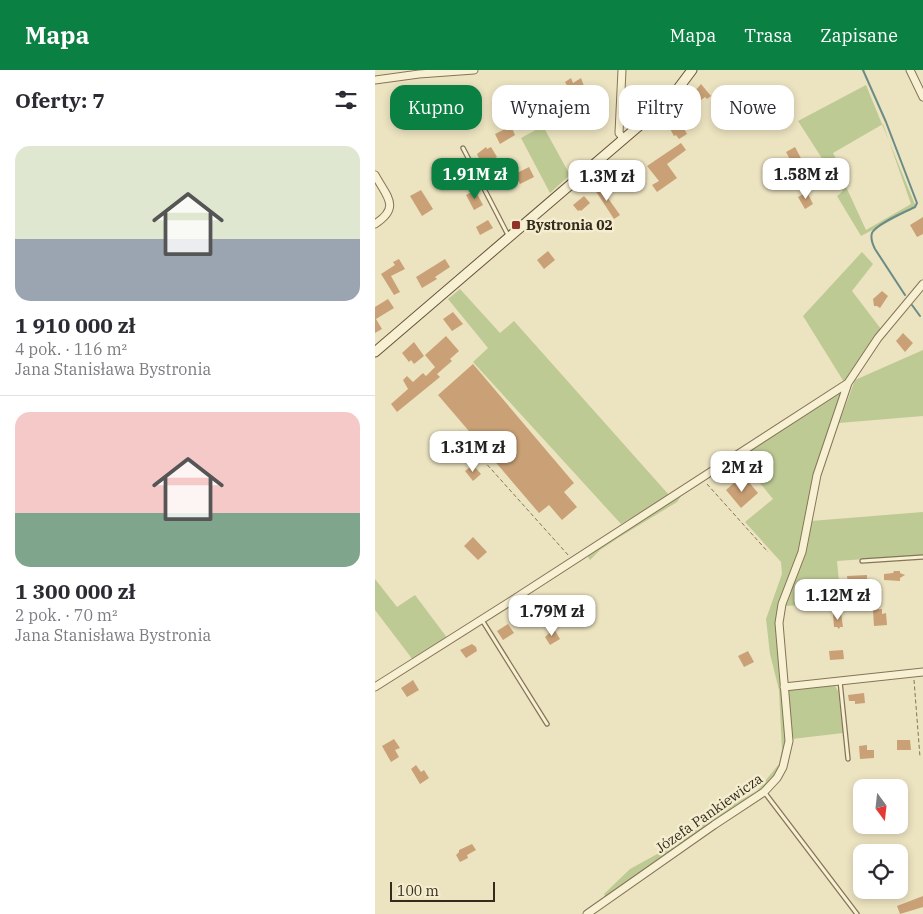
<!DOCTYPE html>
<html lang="pl">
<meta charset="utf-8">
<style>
body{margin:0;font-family:"IBM Plex Serif",serif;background:#f7f7f7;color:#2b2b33;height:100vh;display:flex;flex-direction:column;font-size:19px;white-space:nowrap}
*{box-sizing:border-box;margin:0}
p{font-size:16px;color:#7c7c81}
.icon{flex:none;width:28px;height:28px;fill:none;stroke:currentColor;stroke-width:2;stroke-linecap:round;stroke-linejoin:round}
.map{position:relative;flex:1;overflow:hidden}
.side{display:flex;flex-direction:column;background:#fff;width:375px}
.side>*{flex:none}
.banner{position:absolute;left:15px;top:15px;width:458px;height:45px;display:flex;gap:10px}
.needle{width:32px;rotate:165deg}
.buttons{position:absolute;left:478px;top:709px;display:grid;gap:10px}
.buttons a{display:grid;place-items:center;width:55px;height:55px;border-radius:10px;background:#fff;box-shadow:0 2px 8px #0003;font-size:25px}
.scale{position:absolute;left:15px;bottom:12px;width:105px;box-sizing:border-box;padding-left:5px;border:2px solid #352b1c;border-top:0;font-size:14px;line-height:18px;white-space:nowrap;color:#352b1c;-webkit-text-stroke:4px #f4edcf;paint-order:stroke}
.price{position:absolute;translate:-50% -42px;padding:0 11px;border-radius:10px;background:#fff;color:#222;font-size:16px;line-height:32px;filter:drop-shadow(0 1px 2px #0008)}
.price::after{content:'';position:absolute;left:50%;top:30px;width:15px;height:11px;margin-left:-8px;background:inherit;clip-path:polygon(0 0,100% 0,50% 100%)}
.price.current{background:#0b8043;color:#fff}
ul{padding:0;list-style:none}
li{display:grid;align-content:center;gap:10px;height:265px;padding:0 15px}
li+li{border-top:1px solid #e1e1e2}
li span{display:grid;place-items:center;height:155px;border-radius:15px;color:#555}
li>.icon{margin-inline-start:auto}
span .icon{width:90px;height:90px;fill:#fffc;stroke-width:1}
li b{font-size:21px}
h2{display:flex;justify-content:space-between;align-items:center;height:60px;padding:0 15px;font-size:21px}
.pill{padding:0 18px;border-radius:15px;background:#fff;box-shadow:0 2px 8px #0003;font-size:18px;line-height:45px}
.pill.current{background:#0b8043;color:#fff}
header{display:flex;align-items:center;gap:30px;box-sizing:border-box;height:70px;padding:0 25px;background:#0b8043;color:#fff}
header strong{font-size:24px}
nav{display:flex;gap:28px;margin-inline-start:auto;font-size:18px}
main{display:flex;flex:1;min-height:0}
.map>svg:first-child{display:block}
.green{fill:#beca94;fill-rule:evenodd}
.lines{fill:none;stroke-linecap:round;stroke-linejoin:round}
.stream{stroke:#6a8c87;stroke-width:2}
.building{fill:#caa176}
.lane-casing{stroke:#857458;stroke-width:5.5}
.street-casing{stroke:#857458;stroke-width:9}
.secondary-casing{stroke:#66553c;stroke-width:11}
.path{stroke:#857458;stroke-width:1;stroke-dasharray:4 2.5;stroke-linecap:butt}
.lane{stroke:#f8f0d2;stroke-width:3}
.street{stroke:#f8f0d2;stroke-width:7}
.secondary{stroke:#f8f0d2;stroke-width:9}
.poi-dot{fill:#92332a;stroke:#f4edcf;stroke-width:2}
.labels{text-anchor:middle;stroke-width:5;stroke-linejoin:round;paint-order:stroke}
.poi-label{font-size:14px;font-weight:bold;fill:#352b1c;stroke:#f4edcf;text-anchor:start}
.street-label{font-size:14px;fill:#352b1c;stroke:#f4edcf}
</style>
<header>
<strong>Mapa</strong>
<nav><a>Mapa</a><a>Trasa</a><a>Zapisane</a></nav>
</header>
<main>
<section class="side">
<h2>Oferty: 7<svg class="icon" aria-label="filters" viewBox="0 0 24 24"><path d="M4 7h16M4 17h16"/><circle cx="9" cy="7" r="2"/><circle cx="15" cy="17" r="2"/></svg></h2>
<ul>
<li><span style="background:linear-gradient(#dfe7d0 60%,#9aa5b1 0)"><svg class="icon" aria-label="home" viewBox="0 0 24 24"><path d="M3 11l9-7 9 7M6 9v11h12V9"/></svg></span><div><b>1 910 000 zł</b><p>4 pok. · 116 m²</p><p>Jana Stanisława Bystronia</p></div></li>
<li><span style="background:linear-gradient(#f6c9c9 65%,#7fa58c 0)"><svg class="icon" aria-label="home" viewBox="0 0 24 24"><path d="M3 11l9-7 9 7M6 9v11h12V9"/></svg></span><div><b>1 300 000 zł</b><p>2 pok. · 70 m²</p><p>Jana Stanisława Bystronia</p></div></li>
</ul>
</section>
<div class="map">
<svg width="548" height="844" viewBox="0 0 548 844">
<rect width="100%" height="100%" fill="#ece3c0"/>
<path class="green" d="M491,15L541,137L486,166L462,126L468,121L423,51ZM508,54L536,134L491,160L467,108L470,106L458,83Z
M168,56L195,105L175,123L146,68Z
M487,182L498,194L477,221L506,259L469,312L428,246Z
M85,219L125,263L139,251L294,425L246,454L98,292L113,278L73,229Z
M548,280V346L464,353L480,310Z
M469,318L424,482L401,549L412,671L406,697L399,709L384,723L231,828L229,824L255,799L295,777L362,732L382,721L404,694L407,680L404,620L395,584L391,549L407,504L406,492L370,452L398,429L363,386Z
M310,420L302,432L243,468L225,480L215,490L211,484Z
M548,442V485L462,491L466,533L409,536L436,451Z
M0,509L22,537L40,525L73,569L38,590L0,540Z
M459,614L463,621L468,663L417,669L411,618Z"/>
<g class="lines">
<path class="stream" d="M488,0L511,52L542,133L540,137C530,142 501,154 497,163C495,169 498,175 500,179L530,225
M537,235L545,246"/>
</g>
<path class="building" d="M196,8L198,13L206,8L209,16L204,19L205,21L198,25L190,12Z
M326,14L336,26L332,29L330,27L326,30L319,22Z
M146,20L152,34L138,41L130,26Z
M305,51L312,64L304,69L301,65L299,66L294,57Z
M136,56L140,65L125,74L120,64Z
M306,73L311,80L292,94L302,108L282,122L277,115L284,111L272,96Z
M111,77L112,79L116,77L122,87L107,95L102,84Z
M420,77L428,92L419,97L411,82Z
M154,97L159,107L145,114L140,104Z
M89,98L95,109L87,113L80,102L83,99Z
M223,114L245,145L239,149L218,117Z
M46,120L58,139L47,146L35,126Z
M100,120L108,135L99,140L91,125Z
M432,122L438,134L430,139L423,127Z
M209,126L215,133L206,141L205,140L203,141L198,135Z
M548,147V164L542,167L535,155Z
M113,150L118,158L105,165L101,157Z
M173,181L180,190L169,199L162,190Z
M24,189L30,199L16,206L25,222L19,225L6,204L20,195L18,192Z
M70,189L75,197L60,207L62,209L47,218L41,207Z
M507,221L513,226L505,238L502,236H499L498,229Z
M13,229L19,238L1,249L7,259L0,263V237Z
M78,242L88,254L77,261L68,249Z
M528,263L538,273L530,282L521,271Z
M71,266L84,281L75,289L77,291L62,304L65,307L22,342L16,334L33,319L28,310L32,306L38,312L48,303L51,306L60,297L50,285Z
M39,272L49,286L39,294L36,290L34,292L27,283Z
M98,294L199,413L189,422L202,437L187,450L174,435L164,443L63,325Z
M98,395L106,404L98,411L90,401Z
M373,411L383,423L366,438L351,420L360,412L365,418Z
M98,467L112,482L103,490L89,476Z
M519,501H525V503L530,505L525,508V511L509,510V504L518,503Z
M492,505V514L473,516L472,506Z
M507,539V544L511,543L512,555L499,556L498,540Z
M466,543L468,557H465L464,559L462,557H459L458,544Z
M133,554L139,563L128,570L122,561Z
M179,559L185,569L175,575L170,567Z
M97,574L101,577L102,581L91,588L85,580Z
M468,580L469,589L455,590L454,581Z
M373,581L379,592L369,597L363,586Z
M38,610L44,620L32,627L26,618Z
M489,623L490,633L480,634V631H474L473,625Z
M19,669L25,678L20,680L24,687L16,692L7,676Z
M522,670H535L536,680H522Z
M492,675V680H499V688L485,689L484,676Z
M41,695L46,702L49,700L54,708L45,714L36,699Z
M97,774L101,780L92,785L93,788L85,792L81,785L84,782V780Z
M548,826V837L525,844L522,836Z"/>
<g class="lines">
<defs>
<path id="lane" d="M88,78L133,165
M487,491L548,487
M107,550L172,654
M465,611L473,689
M390,723L482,844"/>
<path id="street" d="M247,0L244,63L249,69
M535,0L548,27
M0,10L44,4L99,0
M0,105C12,127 26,137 0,154
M0,617L136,531L473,313
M409,617L548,602
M212,844L339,755L389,722L402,708L408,697L414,671L404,553L407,534L427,482L442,405L473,313L503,268L548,214"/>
<path id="secondary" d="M0,282L265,55L302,20L317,0"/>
</defs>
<use href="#lane" class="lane-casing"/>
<use href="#street" class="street-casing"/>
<use href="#secondary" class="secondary-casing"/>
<path class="path" d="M108,390L194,486
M332,414L393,482
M539,610L545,687"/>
<use href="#lane" class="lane"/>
<use href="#street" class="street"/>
<use href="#secondary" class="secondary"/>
</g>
<rect class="poi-dot" x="136" y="150" width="10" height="10" rx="2.5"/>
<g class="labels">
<g class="poi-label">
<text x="151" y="160">Bystronia 02</text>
</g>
<g class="street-label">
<text transform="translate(334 743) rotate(-35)" y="5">Józefa Pankiewicza</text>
</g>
</g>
</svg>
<div class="buttons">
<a><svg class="needle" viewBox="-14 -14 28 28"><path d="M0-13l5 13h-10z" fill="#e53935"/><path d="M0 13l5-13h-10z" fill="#7c7c81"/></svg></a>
<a><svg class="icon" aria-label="locate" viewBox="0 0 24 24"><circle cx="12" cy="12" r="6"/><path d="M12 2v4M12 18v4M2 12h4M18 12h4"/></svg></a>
</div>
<div class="scale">100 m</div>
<b class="price current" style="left:100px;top:130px">1.91M zł</b>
<b class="price" style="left:431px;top:130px">1.58M zł</b>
<b class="price" style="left:232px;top:132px">1.3M zł</b>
<b class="price" style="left:98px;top:403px">1.31M zł</b>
<b class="price" style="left:367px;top:423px">2M zł</b>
<b class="price" style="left:463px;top:551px">1.12M zł</b>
<b class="price" style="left:177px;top:567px">1.79M zł</b>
<div class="banner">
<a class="pill current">Kupno</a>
<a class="pill">Wynajem</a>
<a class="pill">Filtry</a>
<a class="pill">Nowe</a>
</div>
</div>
</main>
